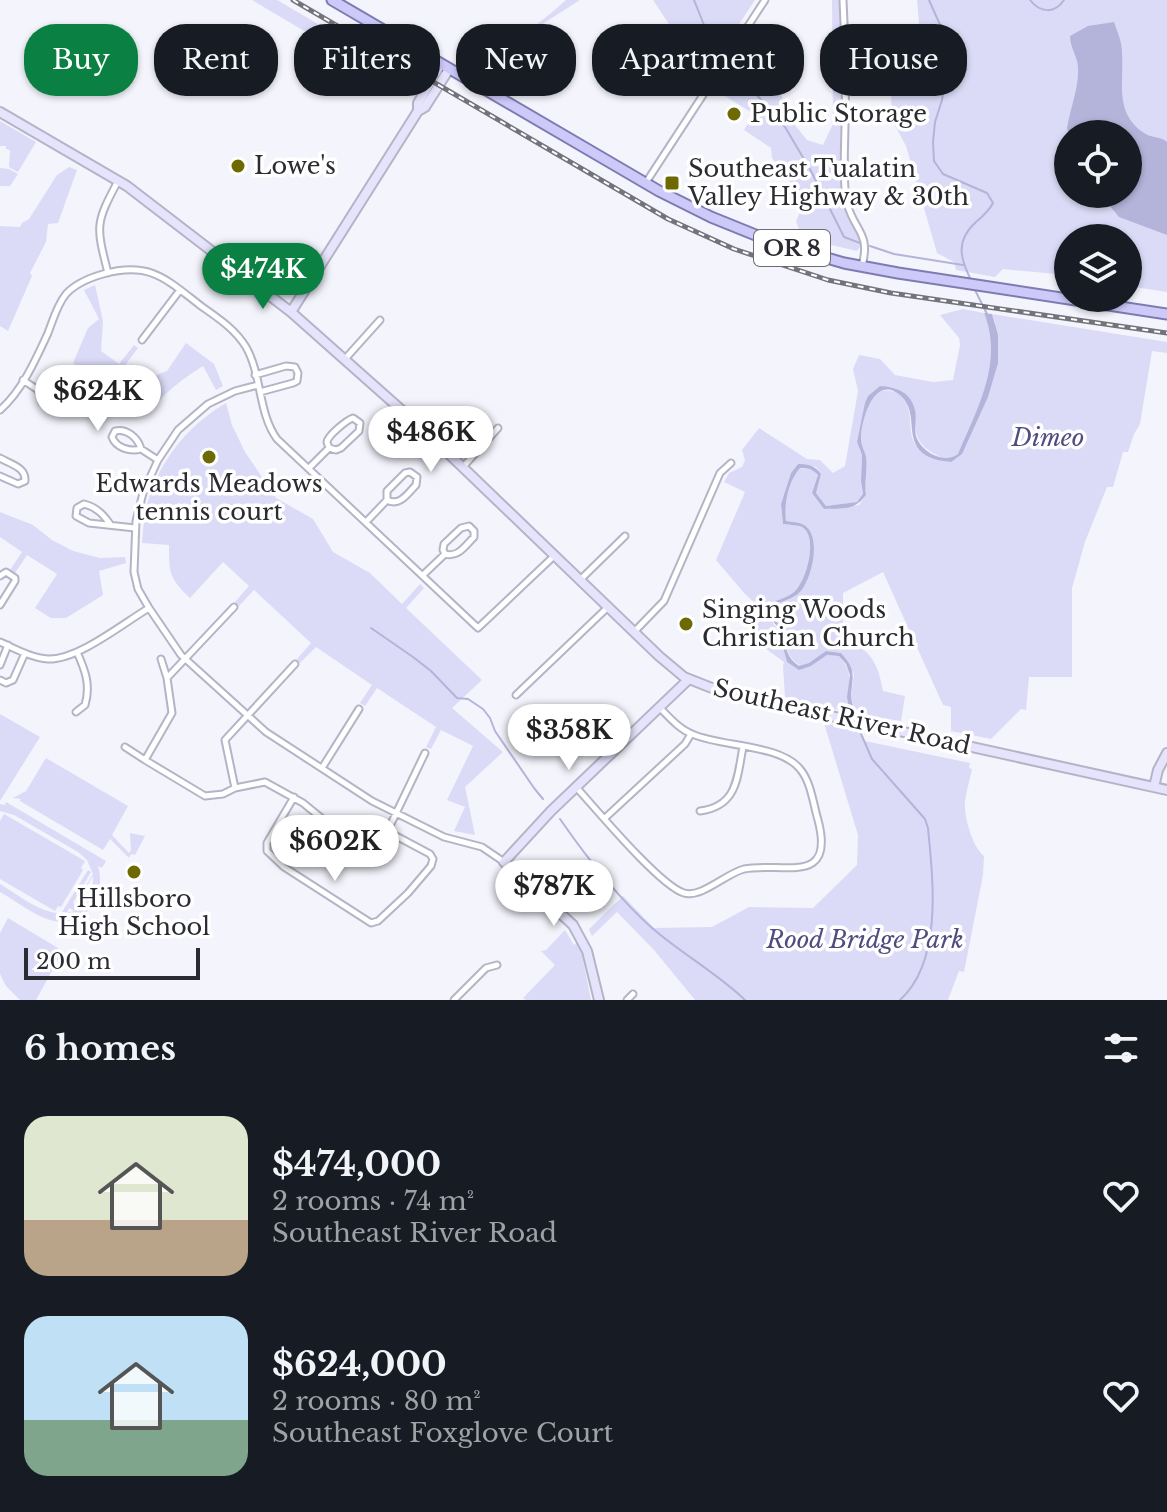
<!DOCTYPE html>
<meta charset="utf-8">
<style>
body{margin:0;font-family:"Libre Baskerville",serif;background:#242831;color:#f1f3f6;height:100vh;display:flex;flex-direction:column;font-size:30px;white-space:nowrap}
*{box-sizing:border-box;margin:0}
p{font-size:26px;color:#9ea1a6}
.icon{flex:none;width:44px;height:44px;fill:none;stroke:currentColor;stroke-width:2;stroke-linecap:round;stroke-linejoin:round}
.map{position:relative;height:1000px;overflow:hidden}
.side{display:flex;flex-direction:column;background:#171b24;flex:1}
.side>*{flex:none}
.hud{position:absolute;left:24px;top:24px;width:1120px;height:72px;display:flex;gap:16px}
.buttons{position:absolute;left:1054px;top:120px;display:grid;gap:16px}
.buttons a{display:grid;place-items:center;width:88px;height:88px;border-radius:50%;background:#171b24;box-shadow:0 2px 6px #0004;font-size:40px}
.scale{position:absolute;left:24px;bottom:20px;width:176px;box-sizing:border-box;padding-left:8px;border:4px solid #2b2b32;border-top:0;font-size:22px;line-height:28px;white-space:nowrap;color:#2b2b32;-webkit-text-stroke:6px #fff;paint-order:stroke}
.price{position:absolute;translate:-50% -68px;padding:0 18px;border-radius:28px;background:#fff;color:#222;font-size:26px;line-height:52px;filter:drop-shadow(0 2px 4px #0008)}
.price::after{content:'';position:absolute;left:50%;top:48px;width:24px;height:18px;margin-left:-12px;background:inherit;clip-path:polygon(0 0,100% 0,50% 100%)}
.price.on{background:#0b8043;color:#fff}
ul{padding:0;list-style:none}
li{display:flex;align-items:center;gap:24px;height:200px;padding:0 24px}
li span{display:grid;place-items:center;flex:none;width:224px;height:160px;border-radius:24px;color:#555}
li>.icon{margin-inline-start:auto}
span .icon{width:96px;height:96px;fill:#fffc;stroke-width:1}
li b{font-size:34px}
h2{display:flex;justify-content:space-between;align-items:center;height:96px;padding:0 24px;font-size:34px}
.pill{padding:0 28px;border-radius:32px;background:#171b24;box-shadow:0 2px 6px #0004;font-size:28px;line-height:72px}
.pill.on{background:#0b8043;color:#fff}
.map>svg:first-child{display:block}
.green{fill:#dbdbf7;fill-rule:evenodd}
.water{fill:#b4b3d9}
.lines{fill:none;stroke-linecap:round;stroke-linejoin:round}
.stream{stroke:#b4b3d9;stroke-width:2}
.street-casing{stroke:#b4b4c7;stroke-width:9}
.secondary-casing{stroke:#b4b4c7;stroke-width:12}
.primary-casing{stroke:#7e7bb1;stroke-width:13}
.street{stroke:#fff;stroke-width:5}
.secondary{stroke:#e6e4fc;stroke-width:8}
.primary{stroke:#cdcafa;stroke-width:9}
.rail-casing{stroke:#73737b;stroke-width:5}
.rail{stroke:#fff;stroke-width:2;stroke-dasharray:6;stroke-linecap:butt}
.poi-dot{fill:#6e6a03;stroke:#fff;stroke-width:3}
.labels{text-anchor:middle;stroke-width:7;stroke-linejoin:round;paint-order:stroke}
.shield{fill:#fff;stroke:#6b6b70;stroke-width:2}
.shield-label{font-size:22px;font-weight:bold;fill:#2b2b32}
.poi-label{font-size:24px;fill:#2b2b32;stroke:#fff;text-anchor:start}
.park-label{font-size:24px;font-style:italic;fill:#504c80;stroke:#fff}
.street-label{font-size:24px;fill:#2b2b32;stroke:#fff}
</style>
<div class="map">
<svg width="1167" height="1000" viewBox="0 0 1167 1000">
<rect width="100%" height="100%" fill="#f4f4fd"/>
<path class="green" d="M252,0H277L318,24L311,35Z
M566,0H580L483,62L466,52L477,34C487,33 492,37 501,38C522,41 551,13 566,0Z
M653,0H755L704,77Z
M832,0H847L849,208L865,234V240L857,251L802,238L796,221L802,208L795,203L801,196L772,158L771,148L744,130L754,114L717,91L753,33L762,42L755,53L782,97L790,119L807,140L823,145L833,124Z
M917,0H1167V292L1128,286V238H1068V277L1056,274L1003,269L995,277L956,270L954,262L937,253L906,146L892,120L891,93L911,64L919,23ZM1068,134H1128V194H1068Z
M0,121L36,142L18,172L9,167L10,150L6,149V146H0Z
M69,167L77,170L58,223L48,224L46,242L30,273L32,276L8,331L0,326V226L20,227L22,223L29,219L57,175Z
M0,168L9,169L18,174L10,186H0Z
M95,285L103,321L101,351L119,364L134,345L138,348L123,368L142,381L167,371L186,343L214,364L223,386L216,390L203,366C182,379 165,393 148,412L130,395L106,389L73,363L88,328L99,319L84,290Z
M963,309L984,313L990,329L995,323L992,314L1167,342V353L1152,351L1140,424L1134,434L1128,452H1123L1113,487H1107L1085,542L1072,588V677H1029L1026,710L1021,709L991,739L951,731V707L943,705L883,572L843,593V639C871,649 878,663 883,691L905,696L901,721L856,714L851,697L854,674L841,653L827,651L809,663L800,666C787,657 784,645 785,630C778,624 771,618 770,609C778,601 790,601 798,594C802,590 804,582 806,577C816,552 817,548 803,524L786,521C784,503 788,482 800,468L814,470L818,475L812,493L824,509L859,505L866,495C864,482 868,470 866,458C865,452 861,446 861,440C861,427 867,396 881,391C890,389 898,392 903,398C916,413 904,436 920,450C925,455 936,456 943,458C895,438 930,413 905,395C900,390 887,389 880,386L868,396L857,442L862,455L861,481L863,494L857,502L826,506L816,493L821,474L816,467L798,464L791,473L781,504L783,524C788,525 798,525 802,527C819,537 806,582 794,592C786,599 775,599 767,607L774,625L781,631V640L787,662L799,669L811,666L827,655L839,656C858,678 845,688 850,713L785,697L783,666L784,662L758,643L755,603L745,594L716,560L745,492L724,482L729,473L742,467L745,460L742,450L759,428L807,459L820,460L833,473L845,466L858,391L853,369L859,355L880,359L895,375L933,382L953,380L960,345L959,338L940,315Z
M226,403L232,425L245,452L276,498L313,519L333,552L370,573L402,604L420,584L424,588L406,608L482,680L452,708L503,752L465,787L475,835L454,831L465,807L447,800L473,746L441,730L431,749L426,747L436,727L377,688L365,706L360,703L372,685L316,647L300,663L297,659L311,643L254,590L239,606L235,602L249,586L223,562L190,598C169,578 169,573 169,545L142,543C143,530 144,517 147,505C158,462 188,425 226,403Z
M0,512L33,525L52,540L73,551L100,558L125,557L126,563L99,571L103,595L66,618H51L35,608L57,574L27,555L15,573L10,570L22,552L0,537Z
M0,714L40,737L0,801Z
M824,723L857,730L865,741L970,763L969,768L972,769C970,780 966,791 965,802C964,817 972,846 984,856L983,875L964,972L959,971L948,1000H695L654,950L617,912L592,936L589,929L623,896L654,928L712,927L749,907L813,908L857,865L858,835Z
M46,758L128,806L112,835L129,853L131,850L130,833L145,836L135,855L131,854L129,858L110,839L103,850L20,801L21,799L13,798L26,791Z
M6,802L106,861L102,868L98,866C107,897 85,929 50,920C33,915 16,901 0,892V884C22,897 49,921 74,911L69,908L67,913L62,912L88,870L91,872L73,903L75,904L93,874L87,860L78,852L14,815L0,811V804L5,805ZM93,876C94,892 88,903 74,911L77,906L75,905Z
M4,814L85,861L81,868L83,870L61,907L58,906L55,911L0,879V821Z
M8,918L58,948L60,956L36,1000H20L6,986L0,974V933Z
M565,930L574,945L579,941L591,1000H526L523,998L555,965L541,951L546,950Z"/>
<path class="water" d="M1114,22C1117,31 1122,42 1122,52C1124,83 1114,113 1144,133C1151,138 1160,136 1167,142V235L1119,217L1100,194H1128V134H1069L1067,128C1070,109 1079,88 1078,68C1078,57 1070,48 1070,36L1088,26Z
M984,313L992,314L998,335V363L988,397L962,454L951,462C944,461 934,460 927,456C902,442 920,413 901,396C874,372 861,421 861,439C861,446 865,451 866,457C868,470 864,481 866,495C854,511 843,508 824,509L812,493L818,475C813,469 808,468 800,468C788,482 784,503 786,521C791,522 800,522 804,525C823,536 811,583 798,594C789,601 778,601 770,609C771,618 778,624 785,630C784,645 786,657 799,666L809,663L826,651L841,653C856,670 853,674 851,695C851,701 854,708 856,714L850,713L847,697L850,675L846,664L839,656L827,655L811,666L799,670L787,662L781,640V631L767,614V607C775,599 786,599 794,592C806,582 819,537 802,527C798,525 788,525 783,524L781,504L791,473L798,464C809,464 815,466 821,474L816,493L826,506L857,502L863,494L861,481L862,455L857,442L865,403L868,396L880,386C896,387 911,392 915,410C917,418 914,428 916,436C921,452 945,465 958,454C977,409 1004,362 984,313Z"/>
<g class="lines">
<path class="stream" d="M694,0L710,40L715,49
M929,0L945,36L946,72L942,100L935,122L933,142L934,161L943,174L987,193L993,203C989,211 983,216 976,222C955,241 960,259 972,282
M1030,0C1040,13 1055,14 1064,0
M741,77L785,127L811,171L844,237L860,243
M870,246L894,254L963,265
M974,288L987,314
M371,628L413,657L431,671L457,698L468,699L483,709L490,718L495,731L534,788L543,799
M858,727L872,759L925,819L928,828C933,880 943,961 900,1000
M560,819C587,858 616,896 652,928C682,954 717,973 745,1000"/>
<defs>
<path id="street" d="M843,0C845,41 846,82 845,123C845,145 842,183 847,203C854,231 871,232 862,266
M645,184L765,0
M108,273C96,226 95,224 118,181
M142,340L180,290
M345,359L380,320
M255,375L286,366L295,367L298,373L297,381L293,383L260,392
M23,380L38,390L42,402L55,409L62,405L64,400C59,389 49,387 38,390
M258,385L235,391L208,404L178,430L158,460L143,493L136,521L134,572L138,589L149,608L181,655L266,732L372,801L444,837L482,847L504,862
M0,410C22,391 36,359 48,333C53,320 57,305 66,294C76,283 89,278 103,274C150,261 166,279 201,306C218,318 235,329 246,347C262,375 258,413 277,439L478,628L554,556
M141,449C138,438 127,428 115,431L112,437C116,448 130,452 141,449L158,460
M0,458C10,464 26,467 25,481L18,484L0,476
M463,467L498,428
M309,468L329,448L336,450L341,448L359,431L360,423L353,418C347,420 328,435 327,442C327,444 329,446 329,448
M366,522L387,500C400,507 408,493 416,485L417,477L410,472L405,473L387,491V500
M110,524C103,514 96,507 84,504L77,508L76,516L89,523L135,528
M423,575L445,554C458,558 465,546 474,537V531L469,526L461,528L444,544L443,550L445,554
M0,576L6,572L15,578V581L0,605
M580,580L625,536
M234,607L167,678L172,713L145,760L205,796L223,794L235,788L265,782L303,803L336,830L383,829L430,854L433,859L431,866L408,893L378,921L371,923L284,867L267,851V843L294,797
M634,632L664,601L720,473L731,463
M0,642C14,648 31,658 48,659C78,660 122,624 149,608
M161,659L167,678
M0,665L8,645
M0,680L6,683L13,680L25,653
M516,695L607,608
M76,712L85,705C91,685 85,670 77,652
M125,747L145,760
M322,768L359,709
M576,787C596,809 660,886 684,893C702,898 725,874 744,869C780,861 836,888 818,820C813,803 811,782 800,769C780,744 721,747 692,734C679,729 669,717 659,707
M235,788L225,740L295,664
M700,811C738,806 737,777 743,747
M605,818L685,744L691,734
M388,830L425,753
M454,1000L486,968L497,965
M627,1000L633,994"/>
<path id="secondary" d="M418,111V103L441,64
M0,112L127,186L291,312L424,430L659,656L684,677L722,692L1167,790
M291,312L418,111L425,107L449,69
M1154,787L1158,770L1167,753
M599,1000L587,951L573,925L504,862L551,811L689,679"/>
<path id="primary" d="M332,0L659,191L711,217L763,238L789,247L844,263L898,273L1167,314"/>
</defs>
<use href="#street" class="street-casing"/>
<use href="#secondary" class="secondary-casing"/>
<use href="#primary" class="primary-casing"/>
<use href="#street" class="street"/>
<use href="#secondary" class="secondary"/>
<use href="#primary" class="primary"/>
<defs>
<path id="rail" d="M293,0L668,219L734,249L828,280L891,293L1167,333"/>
</defs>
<use href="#rail" class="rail-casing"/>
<use href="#rail" class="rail"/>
</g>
<g class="poi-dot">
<circle cx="734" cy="114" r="8"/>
<circle cx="238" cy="166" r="8"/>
<rect x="664" y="175" width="16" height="16" rx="4"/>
<circle cx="209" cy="457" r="8"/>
<circle cx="686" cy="624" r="8"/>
<circle cx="134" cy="872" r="8"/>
</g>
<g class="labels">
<rect class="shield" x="754" y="230" width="76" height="36" rx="6"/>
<g class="shield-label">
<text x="792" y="256">OR 8</text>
</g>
<g class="poi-label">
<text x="750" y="122">Public Storage</text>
<text x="254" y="174">Lowe's</text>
<text x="688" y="177">Southeast Tualatin<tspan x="688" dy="28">Valley Highway &amp; 30th</tspan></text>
<text x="209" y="492" text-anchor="middle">Edwards Meadows<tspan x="209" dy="28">tennis court</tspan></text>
<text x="702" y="618">Singing Woods<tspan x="702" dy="28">Christian Church</tspan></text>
<text x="134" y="907" text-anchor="middle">Hillsboro<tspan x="134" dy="28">High School</tspan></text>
</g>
<g class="park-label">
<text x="1048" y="446">Dimeo</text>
<text x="865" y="948">Rood Bridge Park</text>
</g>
<g class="street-label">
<text transform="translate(842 717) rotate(13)" y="8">Southeast River Road</text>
</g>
</g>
</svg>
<div class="buttons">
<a><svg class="icon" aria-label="locate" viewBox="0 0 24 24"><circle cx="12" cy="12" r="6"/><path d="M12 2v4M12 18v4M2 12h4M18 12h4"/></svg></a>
<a><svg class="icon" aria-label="layers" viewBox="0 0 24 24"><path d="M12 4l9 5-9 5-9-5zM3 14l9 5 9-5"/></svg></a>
</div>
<div class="scale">200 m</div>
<b class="price on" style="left:263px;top:311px">$474K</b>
<b class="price" style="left:98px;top:433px">$624K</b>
<b class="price" style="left:431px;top:474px">$486K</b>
<b class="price" style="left:569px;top:772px">$358K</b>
<b class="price" style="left:335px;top:883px">$602K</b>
<b class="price" style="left:554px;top:928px">$787K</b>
<div class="hud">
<a class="pill on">Buy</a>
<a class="pill">Rent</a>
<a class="pill">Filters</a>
<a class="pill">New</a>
<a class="pill">Apartment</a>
<a class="pill">House</a>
</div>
</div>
<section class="side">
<h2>6 homes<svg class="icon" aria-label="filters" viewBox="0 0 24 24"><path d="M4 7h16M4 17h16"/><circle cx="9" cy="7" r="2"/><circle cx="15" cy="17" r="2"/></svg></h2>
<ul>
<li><span style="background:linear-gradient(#dfe7d0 65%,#b9a48a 0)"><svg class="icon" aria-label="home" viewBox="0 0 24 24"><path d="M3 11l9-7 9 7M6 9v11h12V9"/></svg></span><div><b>$474,000</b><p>2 rooms · 74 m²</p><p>Southeast River Road</p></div><svg class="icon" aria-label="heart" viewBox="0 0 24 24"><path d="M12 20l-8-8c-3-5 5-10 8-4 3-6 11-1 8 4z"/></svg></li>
<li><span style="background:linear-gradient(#bfe0f5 65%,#7fa58c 0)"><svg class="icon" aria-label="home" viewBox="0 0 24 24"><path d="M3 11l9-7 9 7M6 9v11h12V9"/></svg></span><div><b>$624,000</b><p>2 rooms · 80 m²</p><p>Southeast Foxglove Court</p></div><svg class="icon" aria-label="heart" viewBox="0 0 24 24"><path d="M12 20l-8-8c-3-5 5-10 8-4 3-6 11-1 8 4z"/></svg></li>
</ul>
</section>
